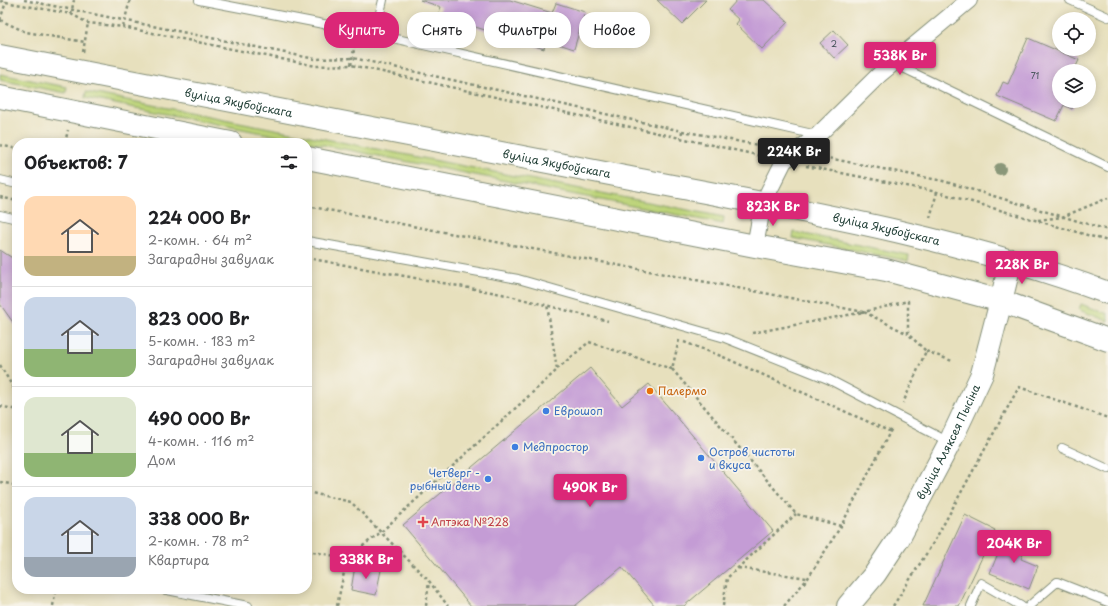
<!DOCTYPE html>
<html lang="ru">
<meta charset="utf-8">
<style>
body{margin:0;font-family:"Playpen Sans",sans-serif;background:#f6f6f6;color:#202124;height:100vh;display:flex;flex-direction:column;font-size:15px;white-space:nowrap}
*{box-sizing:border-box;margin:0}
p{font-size:13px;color:#757577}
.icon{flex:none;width:22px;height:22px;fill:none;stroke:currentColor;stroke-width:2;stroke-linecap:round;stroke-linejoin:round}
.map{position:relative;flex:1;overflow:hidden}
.details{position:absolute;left:12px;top:138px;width:300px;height:456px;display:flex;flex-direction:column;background:#fff;border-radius:16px;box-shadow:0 2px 10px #0003}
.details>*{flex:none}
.hud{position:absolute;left:324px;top:12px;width:380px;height:36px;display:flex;gap:8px}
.fabs{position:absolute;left:1052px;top:12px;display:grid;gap:8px}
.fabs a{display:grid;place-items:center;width:44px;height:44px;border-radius:50%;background:#fff;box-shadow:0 2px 10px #0003;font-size:20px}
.price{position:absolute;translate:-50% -34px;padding:0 9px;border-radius:4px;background:#db2777;color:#fff;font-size:13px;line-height:26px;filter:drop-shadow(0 1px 2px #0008)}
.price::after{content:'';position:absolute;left:50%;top:24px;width:12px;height:9px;margin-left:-6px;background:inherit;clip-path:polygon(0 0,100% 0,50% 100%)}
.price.on{background:#222;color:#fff}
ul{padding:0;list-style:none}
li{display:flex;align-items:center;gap:12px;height:100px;padding:0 12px}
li+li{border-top:1px solid #e0e0e0}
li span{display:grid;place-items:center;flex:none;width:112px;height:80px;border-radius:12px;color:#555}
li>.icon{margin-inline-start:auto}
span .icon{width:48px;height:48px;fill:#fffc;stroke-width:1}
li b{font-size:17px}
h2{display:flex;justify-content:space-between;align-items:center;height:48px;padding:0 12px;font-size:17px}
.chip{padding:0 14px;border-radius:16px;background:#fff;box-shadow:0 2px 10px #0003;font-size:14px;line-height:36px}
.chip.on{background:#db2777;color:#fff}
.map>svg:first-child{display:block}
.green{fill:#bcd378;stroke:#6e8856}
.building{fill:#c49cd5}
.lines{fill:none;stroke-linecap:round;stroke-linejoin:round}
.service-casing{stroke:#838e78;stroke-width:10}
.minor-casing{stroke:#838e78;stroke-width:18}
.secondary-casing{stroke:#838e78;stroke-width:24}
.primary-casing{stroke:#838e78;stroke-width:24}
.path{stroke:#838e78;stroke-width:2.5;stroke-dasharray:3 3;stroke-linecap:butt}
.service{stroke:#fff;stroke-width:8}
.minor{stroke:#fff;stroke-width:16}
.secondary{stroke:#fff;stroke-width:22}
.primary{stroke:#fff;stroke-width:22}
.tree{fill:#8a9779}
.food-dot{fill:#e8710a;stroke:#f7f3e8;stroke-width:1.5}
.shop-dot{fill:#3f7fe0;stroke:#f7f3e8;stroke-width:1.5}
.health-dot{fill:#e0444e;stroke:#f7f3e8;stroke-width:1.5}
.labels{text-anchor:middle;stroke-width:3.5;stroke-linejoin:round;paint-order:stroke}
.number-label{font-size:9px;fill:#48555c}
.street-label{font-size:11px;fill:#1f3d34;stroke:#f7f3e8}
.food-label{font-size:11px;fill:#c56008;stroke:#f7f3e8;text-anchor:start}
.shop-label{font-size:11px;fill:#366cbe;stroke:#f7f3e8;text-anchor:start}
.health-label{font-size:11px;fill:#be3a42;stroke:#f7f3e8;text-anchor:start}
</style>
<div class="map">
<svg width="1108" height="606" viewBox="0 0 1108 606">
<rect width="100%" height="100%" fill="#f7f3e8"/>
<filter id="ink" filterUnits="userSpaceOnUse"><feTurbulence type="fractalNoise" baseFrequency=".025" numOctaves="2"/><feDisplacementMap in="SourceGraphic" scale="8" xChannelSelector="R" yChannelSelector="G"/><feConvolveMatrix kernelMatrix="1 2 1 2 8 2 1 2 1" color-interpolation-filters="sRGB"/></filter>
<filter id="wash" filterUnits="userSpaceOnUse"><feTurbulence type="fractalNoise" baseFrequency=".012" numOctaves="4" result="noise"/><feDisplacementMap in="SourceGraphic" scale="16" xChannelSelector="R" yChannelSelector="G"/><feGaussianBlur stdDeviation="0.9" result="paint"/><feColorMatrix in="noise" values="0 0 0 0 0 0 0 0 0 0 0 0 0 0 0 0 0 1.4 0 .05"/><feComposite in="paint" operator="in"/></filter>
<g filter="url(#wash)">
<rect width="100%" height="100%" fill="#e7e0bd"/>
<path class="green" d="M0,74L67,87L66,93L0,80Z
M86,92L724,217L723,224L85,98Z
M794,232L909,255L908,261L793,238Z
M1081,304L1108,314V321L1079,310Z"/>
<g id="blocks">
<path class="building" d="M420,0H510L552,13L556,3L585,12L574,49L546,40L544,49L438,15L441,7Z
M657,0H706L682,24Z
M737,0H764L788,22L762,49L736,24L739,20L728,10Z
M834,30L848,45L834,58L820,43Z
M1028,38L1079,60L1074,71H1059V101H1075L1072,109L1064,105L1056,121L997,96L1003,82L1008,84Z
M0,250L17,261V328L0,304Z
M590,368L622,406L649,384L773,531L684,606H655L622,567L575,606H471L403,525Z
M965,515L995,530L959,606H923Z
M1005,536L1026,546L1021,559L1038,566L1029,589L990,573Z
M355,566L381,570L376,595L351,590Z"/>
</g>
</g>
<g filter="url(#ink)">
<use href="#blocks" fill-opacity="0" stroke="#838e78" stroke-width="1"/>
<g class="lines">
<defs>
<path id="service" d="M199,0L375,34L817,135
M1070,0L1108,17
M375,34L383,0
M893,63L1108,167
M0,180L17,184
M0,215L17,219
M307,241L518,279L725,338L828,379L949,442
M1062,448L1108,469
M162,589L248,606
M971,606L981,583L1021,606
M1029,606L1057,582L1108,602"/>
<path id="minor" d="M755,246L763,203L784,161L818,135L880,74L969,0"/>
<path id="secondary" d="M1001,301L1011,260"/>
<g id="primary">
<path id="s1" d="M0,56C205,97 410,136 615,175C781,207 949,234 1108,293"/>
<path d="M0,97L231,143"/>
<path d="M307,158L755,246L886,270L1001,301L1108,340"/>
<path id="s2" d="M848,606L875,574L899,538L950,442L982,374L1001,301"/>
</g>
</defs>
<use href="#service" class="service-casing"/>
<use href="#minor" class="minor-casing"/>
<use href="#secondary" class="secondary-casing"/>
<use href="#primary" class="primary-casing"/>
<path class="path" d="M24,0L315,59L353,58L682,131L681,138
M0,1L71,14L88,23L123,27L316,66L351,65L766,157
M71,14L74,0
M0,20L26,32L85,42
M0,20L6,2
M123,27L130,0
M83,52L88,23
M351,65L355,44
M682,131L774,148
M65,143L68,130
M0,145L17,149
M818,156L943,181L1108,230
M806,166L937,192L1108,241
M0,197L17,201
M307,206L864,312L908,301V334L926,351L903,403
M930,218L937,192
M1038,220L1062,217L1108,198
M307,258L502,294L608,321
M752,333L864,312L908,334
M679,340L672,369L796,514L841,526
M684,342L721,356L891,432
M926,351L952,361
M0,365L17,394
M557,369L589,342L672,369
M0,406L17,410
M0,482L15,485L17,489
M307,492L351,502L429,581L448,606
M307,551L347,558L381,532L557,370L547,304
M738,568L807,578
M53,606L56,589
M337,606L347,558
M426,606L429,581
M723,606L727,578L796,514
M784,606L808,578L841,526L892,428
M893,606L935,540L1019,387L1108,418"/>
<use href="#service" class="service"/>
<use href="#minor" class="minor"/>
<use href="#secondary" class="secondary"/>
<use href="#primary" class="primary"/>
</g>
<circle class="tree" cx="1000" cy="169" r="6"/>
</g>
<circle class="food-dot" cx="650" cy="391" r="4"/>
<g class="shop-dot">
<circle cx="546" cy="411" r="4"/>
<circle cx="515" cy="447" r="4"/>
<circle cx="701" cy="458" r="4"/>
<circle cx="488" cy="479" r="4"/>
</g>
<path class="health-dot" d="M421 516h4v4h4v4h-4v4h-4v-4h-4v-4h4z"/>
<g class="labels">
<g class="number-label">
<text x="834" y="47">2</text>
<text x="1035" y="79">71</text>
</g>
<g class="street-label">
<text dy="4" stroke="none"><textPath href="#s1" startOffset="243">вуліца Якубоўскага</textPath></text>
<text dy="4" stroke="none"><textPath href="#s1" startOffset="567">вуліца Якубоўскага</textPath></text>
<text dy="4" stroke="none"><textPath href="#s1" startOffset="903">вуліца Якубоўскага</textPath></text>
<text dy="4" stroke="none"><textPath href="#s2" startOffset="193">вуліца Аляксея Пысіна</textPath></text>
</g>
<g class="food-label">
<text x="658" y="395">Палермо</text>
</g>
<g class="shop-label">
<text x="554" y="415">Еврошоп</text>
<text x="523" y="451">Медпростор</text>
<text x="709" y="456">Остров чистоты<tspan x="709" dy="13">и вкуса</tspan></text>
<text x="480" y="477" text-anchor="end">Четверг -<tspan x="480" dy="13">рыбный день</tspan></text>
</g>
<g class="health-label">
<text x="431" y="526">Аптэка №228</text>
</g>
</g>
</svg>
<div class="fabs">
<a><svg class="icon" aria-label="locate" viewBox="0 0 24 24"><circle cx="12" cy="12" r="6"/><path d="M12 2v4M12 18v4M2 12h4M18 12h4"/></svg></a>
<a><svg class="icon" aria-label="layers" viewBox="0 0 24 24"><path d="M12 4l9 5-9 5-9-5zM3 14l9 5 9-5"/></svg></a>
</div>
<b class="price" style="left:900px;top:76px">538K Br</b>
<b class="price on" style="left:794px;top:172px">224K Br</b>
<b class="price" style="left:773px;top:227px">823K Br</b>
<b class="price" style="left:1022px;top:285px">228K Br</b>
<b class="price" style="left:590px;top:508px">490K Br</b>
<b class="price" style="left:1014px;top:564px">204K Br</b>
<b class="price" style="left:366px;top:580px">338K Br</b>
<div class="hud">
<a class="chip on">Купить</a>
<a class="chip">Снять</a>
<a class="chip">Фильтры</a>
<a class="chip">Новое</a>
</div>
<section class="details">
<h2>Объектов: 7<svg class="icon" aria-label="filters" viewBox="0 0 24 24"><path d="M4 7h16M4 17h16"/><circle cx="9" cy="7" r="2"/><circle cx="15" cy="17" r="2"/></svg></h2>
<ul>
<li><span style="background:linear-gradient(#ffd9b3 75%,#c2b280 0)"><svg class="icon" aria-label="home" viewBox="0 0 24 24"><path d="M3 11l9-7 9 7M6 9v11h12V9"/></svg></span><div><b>224 000 Br</b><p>2-комн. · 64 m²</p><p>Загарадны завулак</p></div></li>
<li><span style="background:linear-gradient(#c9d6e8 65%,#8fb573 0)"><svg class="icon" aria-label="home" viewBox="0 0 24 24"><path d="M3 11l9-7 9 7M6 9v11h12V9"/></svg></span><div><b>823 000 Br</b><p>5-комн. · 183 m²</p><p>Загарадны завулак</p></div></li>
<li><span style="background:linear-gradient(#dfe7d0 70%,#8fb573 0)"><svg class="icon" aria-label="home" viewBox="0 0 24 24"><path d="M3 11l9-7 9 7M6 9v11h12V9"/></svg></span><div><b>490 000 Br</b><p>4-комн. · 116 m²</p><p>Дом</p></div></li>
<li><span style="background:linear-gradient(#c9d6e8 75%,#9aa5b1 0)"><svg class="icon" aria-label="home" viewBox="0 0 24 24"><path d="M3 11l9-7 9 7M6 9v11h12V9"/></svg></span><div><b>338 000 Br</b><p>2-комн. · 78 m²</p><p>Квартира</p></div></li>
</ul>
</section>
</div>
